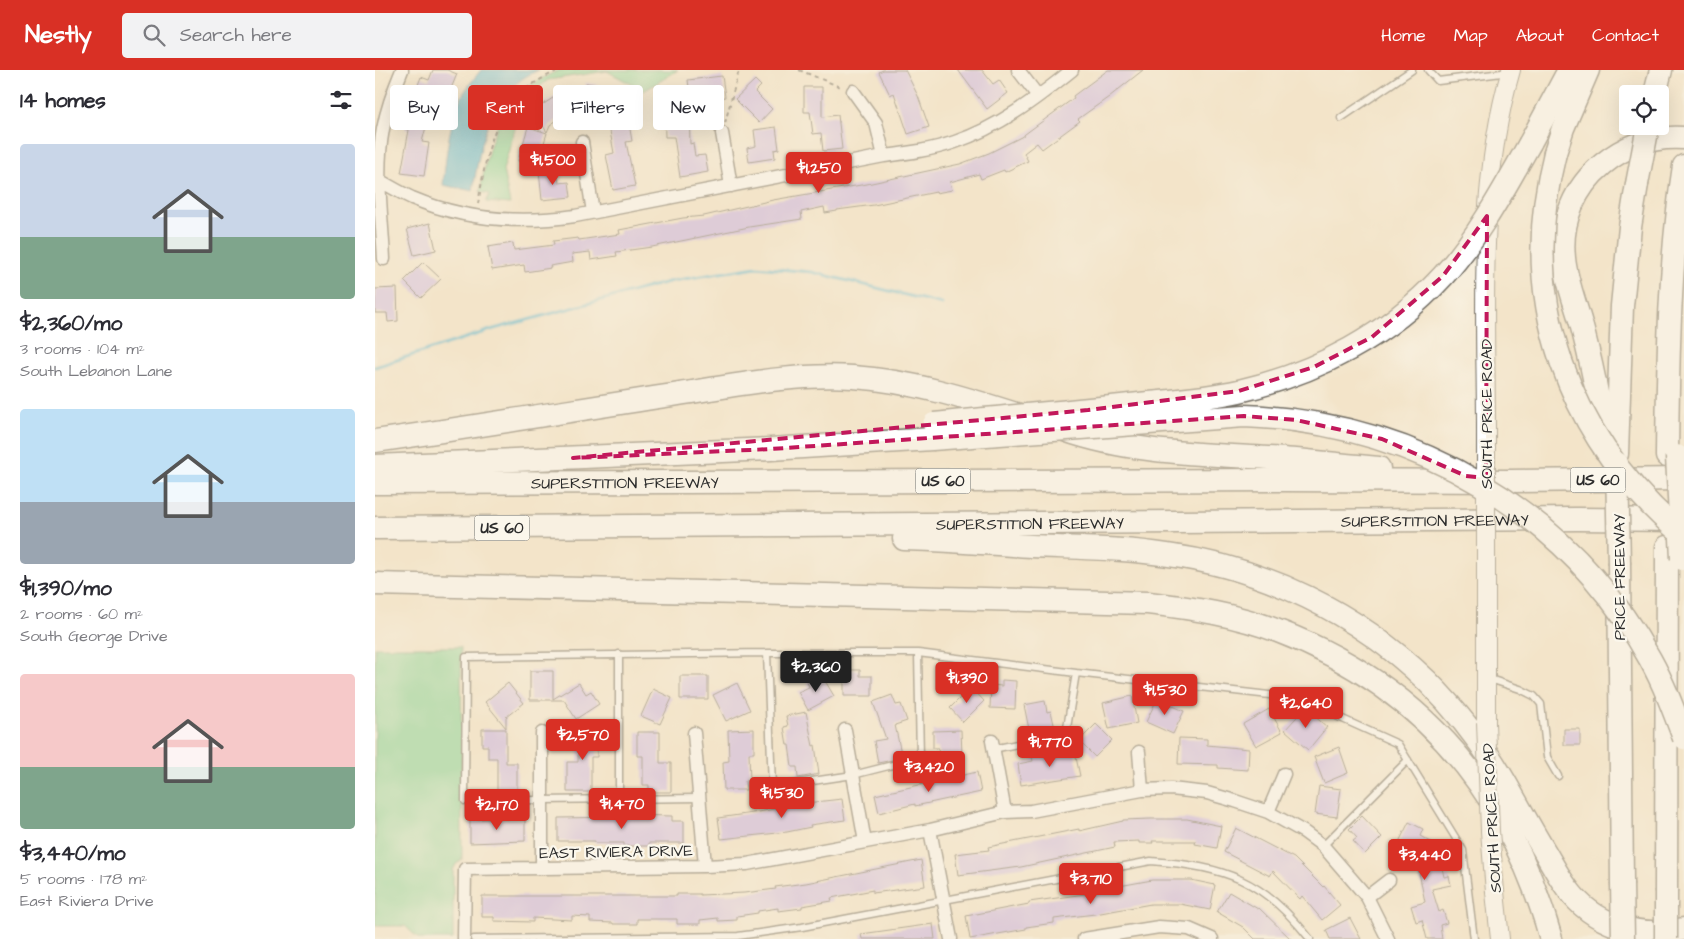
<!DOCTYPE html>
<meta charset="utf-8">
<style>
body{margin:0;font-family:"Architects Daughter",sans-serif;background:#f2f2f3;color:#2b2b33;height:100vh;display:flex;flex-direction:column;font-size:19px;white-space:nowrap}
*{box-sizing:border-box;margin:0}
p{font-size:16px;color:#7c7c81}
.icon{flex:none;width:28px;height:28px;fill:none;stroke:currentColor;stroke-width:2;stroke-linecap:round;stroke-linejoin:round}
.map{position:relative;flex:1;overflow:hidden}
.side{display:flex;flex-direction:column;background:#fff;width:375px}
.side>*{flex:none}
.banner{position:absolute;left:15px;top:15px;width:475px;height:45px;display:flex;gap:10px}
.buttons{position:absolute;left:1244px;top:15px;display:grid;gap:10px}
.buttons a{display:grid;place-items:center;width:50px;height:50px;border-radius:5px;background:#fff;box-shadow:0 5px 20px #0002;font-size:25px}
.price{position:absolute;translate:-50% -42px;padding:0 11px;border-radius:5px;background:#d93025;color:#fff;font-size:16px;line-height:32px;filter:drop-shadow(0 1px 2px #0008)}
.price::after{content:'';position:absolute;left:50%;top:30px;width:15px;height:11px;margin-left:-8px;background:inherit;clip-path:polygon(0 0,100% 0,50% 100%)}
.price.active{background:#222;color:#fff}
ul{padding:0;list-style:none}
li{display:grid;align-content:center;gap:10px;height:265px;padding:0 20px}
li span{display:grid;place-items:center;height:155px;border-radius:5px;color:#555}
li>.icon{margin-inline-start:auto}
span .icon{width:90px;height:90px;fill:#fffc;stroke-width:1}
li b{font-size:21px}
h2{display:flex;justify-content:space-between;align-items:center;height:60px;padding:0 20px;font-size:21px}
.chip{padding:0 18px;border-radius:5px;background:#fff;box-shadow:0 5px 20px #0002;font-size:18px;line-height:45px}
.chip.active{background:#d93025;color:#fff}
header{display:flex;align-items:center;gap:30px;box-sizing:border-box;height:70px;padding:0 25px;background:#d93025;color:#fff}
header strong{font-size:24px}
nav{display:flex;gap:28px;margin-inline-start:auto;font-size:18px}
.search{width:350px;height:45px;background:#f2f2f3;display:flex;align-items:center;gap:12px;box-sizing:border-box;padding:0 18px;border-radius:5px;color:#7c7c81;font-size:19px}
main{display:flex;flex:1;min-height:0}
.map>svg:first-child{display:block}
.green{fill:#82d597;stroke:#568061}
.water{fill:#52b5d1;stroke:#3e707e}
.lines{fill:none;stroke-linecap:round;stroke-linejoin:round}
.stream{stroke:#52b5d1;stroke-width:3}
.building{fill:#c6afe9}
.lane-casing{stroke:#716c62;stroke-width:9}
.street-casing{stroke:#716c62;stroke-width:15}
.secondary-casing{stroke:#716c62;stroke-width:20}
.highway-casing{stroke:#716c62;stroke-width:25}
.path{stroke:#716c62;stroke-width:2;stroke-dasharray:4 4;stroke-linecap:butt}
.lane{stroke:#fff;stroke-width:6}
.street{stroke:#fff;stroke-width:12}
.secondary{stroke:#fff;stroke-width:18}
.highway{stroke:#fff;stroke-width:22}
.secondary-bridge-casing{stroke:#716c62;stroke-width:20;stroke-linecap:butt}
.highway-bridge-casing{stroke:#716c62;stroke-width:25;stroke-linecap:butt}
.secondary-bridge{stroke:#fff;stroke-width:18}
.highway-bridge{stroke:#fff;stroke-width:22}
.marked{fill:none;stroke:#c2185b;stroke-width:4;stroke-dasharray:10 6;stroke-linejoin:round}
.labels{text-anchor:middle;stroke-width:4.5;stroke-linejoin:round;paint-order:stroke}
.shield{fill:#fbf7ec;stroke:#696865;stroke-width:1}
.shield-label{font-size:15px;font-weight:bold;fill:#2b2b2b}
.street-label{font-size:16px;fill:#2b2b2b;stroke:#fbf7ec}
</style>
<header>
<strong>Nestly</strong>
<div class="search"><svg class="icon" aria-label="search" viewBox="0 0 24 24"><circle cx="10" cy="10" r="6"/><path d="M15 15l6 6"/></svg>Search here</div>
<nav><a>Home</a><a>Map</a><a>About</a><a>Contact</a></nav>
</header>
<main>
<section class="side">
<h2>14 homes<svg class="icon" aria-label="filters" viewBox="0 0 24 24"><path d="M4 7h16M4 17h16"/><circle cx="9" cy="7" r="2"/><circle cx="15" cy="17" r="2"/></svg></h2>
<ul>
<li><span style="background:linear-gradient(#c9d6e8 60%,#7fa58c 0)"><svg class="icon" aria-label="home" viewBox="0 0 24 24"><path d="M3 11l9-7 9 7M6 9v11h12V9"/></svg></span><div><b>$2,360/mo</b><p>3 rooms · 104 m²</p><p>South Lebanon Lane</p></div></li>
<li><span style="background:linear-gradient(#bfe0f5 60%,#9aa5b1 0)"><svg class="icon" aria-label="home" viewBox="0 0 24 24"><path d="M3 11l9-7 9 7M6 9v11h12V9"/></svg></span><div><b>$1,390/mo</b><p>2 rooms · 60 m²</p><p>South George Drive</p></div></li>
<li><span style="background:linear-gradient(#f6c9c9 60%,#7fa58c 0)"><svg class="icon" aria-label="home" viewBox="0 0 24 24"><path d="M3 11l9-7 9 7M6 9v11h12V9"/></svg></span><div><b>$3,440/mo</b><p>5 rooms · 178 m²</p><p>East Riviera Drive</p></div></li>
</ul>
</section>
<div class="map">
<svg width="1309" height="869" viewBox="0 0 1309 869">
<rect width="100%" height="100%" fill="#fbf7ec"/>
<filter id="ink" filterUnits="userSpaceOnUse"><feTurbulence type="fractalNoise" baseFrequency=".02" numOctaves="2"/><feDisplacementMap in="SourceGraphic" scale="10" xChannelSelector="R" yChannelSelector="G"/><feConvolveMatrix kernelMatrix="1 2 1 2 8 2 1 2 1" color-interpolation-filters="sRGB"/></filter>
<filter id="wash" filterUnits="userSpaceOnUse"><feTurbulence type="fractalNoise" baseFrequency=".0096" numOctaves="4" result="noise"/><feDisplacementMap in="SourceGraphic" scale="20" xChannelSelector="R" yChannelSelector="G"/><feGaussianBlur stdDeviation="1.12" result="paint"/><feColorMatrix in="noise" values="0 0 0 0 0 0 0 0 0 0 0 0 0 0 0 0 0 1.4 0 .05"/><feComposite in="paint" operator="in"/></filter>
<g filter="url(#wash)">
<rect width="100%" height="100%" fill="#f3e4c9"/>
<path class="green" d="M185,0H303L269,21L232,1L173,10L149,28L128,100L135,134L111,132L115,124L105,122C116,62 124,25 185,0Z
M0,577H86L87,790L81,794L78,800V869H44L30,856H0Z"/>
<path class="water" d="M106,0H164C114,20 105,74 98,121L68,115C71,89 73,61 82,37C87,23 97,11 106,0Z"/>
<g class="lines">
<path class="stream" d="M0,297L119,259L297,211L381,197L437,202L567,234"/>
</g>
<g id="blocks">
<path class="building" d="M58,0H72L82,4L71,31L64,28L57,54L52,53L47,72L54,73L49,106L26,103L34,60L30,59L38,28L46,7L54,10Z
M508,0H530L543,26L554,57L533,64L519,23L515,25L504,2Z
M583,0H607L618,14L624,10L633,23L612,39Z
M733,0H768L734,27L703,49L705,51L667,79L662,73L649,83L653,91L630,102L629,100L606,109L604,104L575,112L577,120L561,123V122L499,135L462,140V141L450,143L449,137L426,142L427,149L374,157L277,177L241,182L242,186L216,190L215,182L197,184L198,192L175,196L176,198L150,202L149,195L117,200L113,177L138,173L139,180L179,175L178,171L203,168L204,170L245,164L244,160L308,148L329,146L398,130L492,114L585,94L614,83L646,67L699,28L698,26Z
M347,6L350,27L316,32L313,10Z
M380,10L386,16L380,22L397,39L384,53L360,29Z
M211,13L245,19L240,50L253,48L257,71L251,72L260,116L238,120L231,85L239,83L232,45L207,41Z
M429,17H447V47L463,45L467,79L448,81L446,63L438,64L435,42H429Z
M187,22L198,39L175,55L172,62L158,41Z
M289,32H314L315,74L318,73L320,86L330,85L333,102L305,107L299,67H290Z
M153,57L172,63L162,96L143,91Z
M401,57L404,79L399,80L400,88L374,92L372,78L381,76L379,60Z
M182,99L184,113L194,112L196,127L167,130L164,101Z
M55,153L61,180L39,185L32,159Z
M48,192L66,209L46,228L29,211Z
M22,218L23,251L13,252L12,243H0V219Z
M469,600H485V606H497V626H469Z
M155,601H178V629L204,613L211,624L216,621L224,634L201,649L189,630H155Z
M446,604L459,626L433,640L423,622L434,617L432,612Z
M305,606H333V629H305Z
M627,610L641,611L640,639L615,638L616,615L627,616Z
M133,613L149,633L131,647V658L110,632Z
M362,613L375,640L351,651L338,625Z
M596,617L609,631L588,652L575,638Z
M278,619L297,628L285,654L266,646Z
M517,625L521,635L526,634L532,651L520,655L527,688L503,693L499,671L511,669L498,632Z
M757,626L762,653L734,659L728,633Z
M782,629L809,641L798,664L771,652Z
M670,631L672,642L676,641L680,659L655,664L649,635Z
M930,638L952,657L933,680L910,660Z
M894,639L907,662L881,676L868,654Z
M431,642L438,676L440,675L444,704L423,708L422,697H417L414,675H412L409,657L413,656L411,646Z
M721,654L737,670L720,687L704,671Z
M203,657H222V687H216V722H192V692H203Z
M107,659H131V693H142V723H122V688H113V676H107Z
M379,659V683H374L375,711H370L371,720H349L348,692L354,691L353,660Z
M1189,659H1205V675H1189Z
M586,660L587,685H564L563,678H558V661Z
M262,662H285V693H296V722H274V715H268V686H262Z
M804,668L832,669V675L874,679L873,700L843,698V695L803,694Z
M964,677L973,703L949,713L939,687Z
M699,678L705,706L646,715L643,694L658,691L657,687Z
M602,702L606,722L540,736V734L504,743L500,725Z
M944,716L966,719L962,747L940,744Z
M467,729L470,750L435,755L436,757L412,762L346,769L343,748L378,743L431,733Z
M249,745L297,746V751H309V773H274V776H249V773H220V771H183V748L249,747Z
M987,746L1007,767L990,784L978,771L982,768L974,759Z
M95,749H150V771L95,773Z
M776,749H812L846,756L842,778L820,774L821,771H777L778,773H764V771L739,772L740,777L646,797L583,805L580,784L614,780L613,777L704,759V761L748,751V750Z
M1034,752L1048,759L1045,766L1058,773L1045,797L1066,793L1069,807L1074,806L1076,815L1057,819L1064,842L1068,840L1072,853L1065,855L1067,869H1052L1047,850L1041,852L1036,836L1050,832L1041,788L1021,778Z
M861,758L919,788L948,817L949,816L965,835L947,850L927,826L925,829L898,801L895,806L849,782Z
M546,790L550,816L498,823V820L456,828L457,831L427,836V838L403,841V838L383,841V843L362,846V850L343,851V848L325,850V854H302V849H262V854H238V853L215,852V847L197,846V850L158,848V852L119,851V847H107V826H302V824H325V825L369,823L401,819L400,817L431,813Z
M777,810H816L840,815L835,840L805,834H776L720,844L679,849V853L651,857V859L595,869L591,846L654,834V832L717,823V821Z
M854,822L883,839L884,838L916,869H880L868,857L842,842Z
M975,848L986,869H955L951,860Z
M558,854L560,869H487L486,864Z"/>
</g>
</g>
<g filter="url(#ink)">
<use href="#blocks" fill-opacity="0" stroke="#716c62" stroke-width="1"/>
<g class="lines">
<defs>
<path id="lane" d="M1053,0L1063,11L1135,2
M966,48L1037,0
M392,583L397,717L478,705L545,688L543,583
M244,584V728
M1112,608L1145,619L1159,626L1166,634L1172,687L1183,706
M618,679L691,664L701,603
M324,728L90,731L91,587L392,583H543L701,603L921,628L1023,674L1088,780L1099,869
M948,776L1033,690
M99,869L363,866L427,857L776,791C849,796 889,810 935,869"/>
<path id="street" d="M643,0L663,26
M478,21L501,53L509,86
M347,63L356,116
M207,72L218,142
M0,108C13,115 24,122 37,128C89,150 145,154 200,146L509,86C533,83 557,80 580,72C624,57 661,29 697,0
M9,189C7,146 0,101 8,59C12,38 19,19 27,0
M470,660L490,772
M167,663V798
M319,663L330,796
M617,671L630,742
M764,682L767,720
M893,742L909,704
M555,760L576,869
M992,827L1014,810
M89,869L90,799L330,796L372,794L555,760L630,742L656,741L767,720L796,719L832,723L860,731L893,742L929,762L948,776L992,827L1013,869
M709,869L784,857L814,859L837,869"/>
<path id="secondary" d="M1111,360C1111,240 1102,116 1136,0
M1111,501V652
M1120,822L1125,869"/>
<g id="highway">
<path d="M1280,24L1286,0"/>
<path d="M1155,73L1194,0"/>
<path d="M1180,83L1188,58L1213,0"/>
<path d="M689,360C754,383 825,384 893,388C930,390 967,395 1004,398"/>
<path d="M0,371C97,357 194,341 291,326C352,317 415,303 478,307C537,311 591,328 647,346"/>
<path d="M1230,380C1227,340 1218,300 1208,261C1202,237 1191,212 1189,188C1185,151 1200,117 1228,94C1252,74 1278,66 1309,68"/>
<path d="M1242,384L1247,236L1255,157L1262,114"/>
<path d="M1292,386C1293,289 1294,192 1309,96"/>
<path d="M0,396L396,379L557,369"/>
<path id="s1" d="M0,413L910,410L1136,411L1309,409"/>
<path id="s2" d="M0,458L1202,449L1306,450"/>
<path d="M529,469C572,470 614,474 656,476C702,478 748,478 793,485C890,498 982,543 1052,611C1082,641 1109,676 1130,712C1143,735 1156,759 1170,782C1177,794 1184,807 1192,818C1218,855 1265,869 1309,859"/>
<path d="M1244,494L1247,813"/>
<path d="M0,514L773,533C817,538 862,545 903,561C1047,616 1135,722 1176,869"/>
<path d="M1291,820L1292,477"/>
</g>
</defs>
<use href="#lane" class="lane-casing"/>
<use href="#street" class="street-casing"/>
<use href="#secondary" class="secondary-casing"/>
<use href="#highway" class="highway-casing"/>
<path class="path" d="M424,0L468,18
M350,53L364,0
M103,134C114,71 119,27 185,0"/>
<use href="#lane" class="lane"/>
<use href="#street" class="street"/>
<use href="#secondary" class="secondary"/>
<use href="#highway" class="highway"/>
<defs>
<path id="secondary-bridge" d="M1111,501V360
M1111,652L1115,761L1120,822"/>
<path id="highway-bridge" d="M1180,83C1142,231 1193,368 1309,466
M1262,114L1273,56
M559,354C624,347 690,342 755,335C791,331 828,329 864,321C942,303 1014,265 1068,206C1104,166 1129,119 1155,73
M557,369L869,346C1038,352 1192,439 1275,589C1289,614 1299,641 1309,668
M1302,386L1307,489
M1242,393L1244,494
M1247,813L1248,869
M1291,869V820"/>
</defs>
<use href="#secondary-bridge" class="secondary-bridge-casing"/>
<use href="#highway-bridge" class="highway-bridge-casing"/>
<use href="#secondary-bridge" class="secondary-bridge"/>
<use href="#highway-bridge" class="highway-bridge"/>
</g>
</g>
<path d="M0 0H1309V869H0ZM1112,146L1111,408L1091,406L1007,369L921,350L869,346L396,379L198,388L713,340L864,321L939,297L997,267L1068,206Z" fill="#f3e4c9" fill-opacity=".55" fill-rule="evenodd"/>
<path class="marked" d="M1112,146L1111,408L1091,406L1007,369L921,350L869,346L396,379L198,388L713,340L864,321L939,297L997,267L1068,206Z"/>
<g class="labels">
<g class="shield">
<rect x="1195.5" y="397.5" width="55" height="25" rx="4"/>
<rect x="540.5" y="398.5" width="55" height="25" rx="4"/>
<rect x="99.5" y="445.5" width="55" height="25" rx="4"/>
</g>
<g class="shield-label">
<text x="1223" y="415">US 60</text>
<text x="568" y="416">US 60</text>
<text x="127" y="463">US 60</text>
</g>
<g class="street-label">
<text transform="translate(1111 344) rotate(-90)" y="6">SOUTH PRICE ROAD</text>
<text dy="6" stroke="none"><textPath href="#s1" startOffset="250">SUPERSTITION FREEWAY</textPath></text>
<text dy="6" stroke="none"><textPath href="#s2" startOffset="1060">SUPERSTITION FREEWAY</textPath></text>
<text dy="6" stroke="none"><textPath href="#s2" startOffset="655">SUPERSTITION FREEWAY</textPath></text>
<text transform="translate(1244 507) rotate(-90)" y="6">PRICE FREEWAY</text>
<text transform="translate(1116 748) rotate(-93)" y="6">SOUTH PRICE ROAD</text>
<text transform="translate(241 781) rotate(-1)" y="6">EAST RIVIERA DRIVE</text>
</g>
</g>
</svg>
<div class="buttons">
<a><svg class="icon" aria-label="locate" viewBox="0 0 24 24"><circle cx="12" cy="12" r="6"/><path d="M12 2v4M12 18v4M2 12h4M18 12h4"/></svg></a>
</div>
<b class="price" style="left:178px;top:116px">$1,500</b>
<b class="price" style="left:444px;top:124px">$1,250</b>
<b class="price active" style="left:441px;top:623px">$2,360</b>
<b class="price" style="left:592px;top:634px">$1,390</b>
<b class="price" style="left:790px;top:646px">$1,530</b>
<b class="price" style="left:931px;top:659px">$2,640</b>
<b class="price" style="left:208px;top:691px">$2,570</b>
<b class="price" style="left:675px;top:698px">$1,770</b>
<b class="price" style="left:554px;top:723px">$3,420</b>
<b class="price" style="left:407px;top:749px">$1,530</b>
<b class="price" style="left:247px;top:760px">$1,470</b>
<b class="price" style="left:122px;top:761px">$2,170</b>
<b class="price" style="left:1050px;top:811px">$3,440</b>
<b class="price" style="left:716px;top:835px">$3,710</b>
<div class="banner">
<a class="chip">Buy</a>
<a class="chip active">Rent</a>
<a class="chip">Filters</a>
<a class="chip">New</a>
</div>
</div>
</main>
